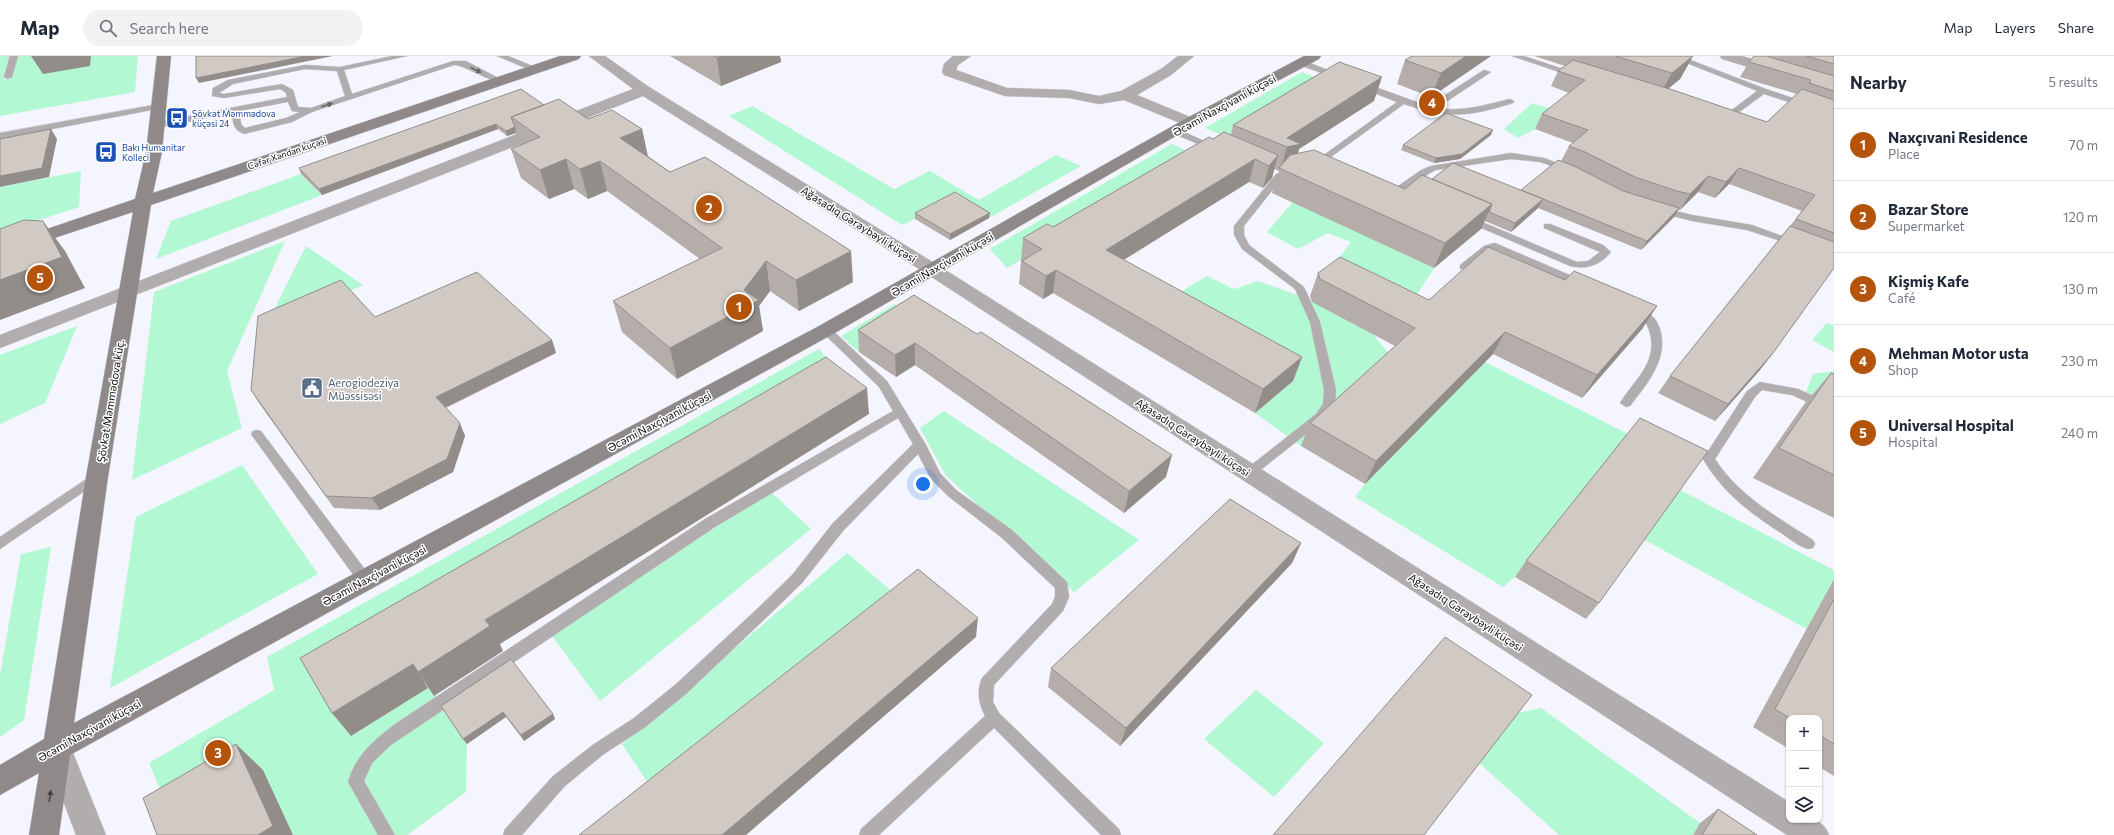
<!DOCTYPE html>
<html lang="en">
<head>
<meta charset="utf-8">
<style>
  body { margin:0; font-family:Commissioner,sans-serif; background:#f2f2f3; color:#1f2937 }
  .controls { position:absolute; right:12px; bottom:12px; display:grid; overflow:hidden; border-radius:8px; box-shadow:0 1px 3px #0004 }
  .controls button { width:36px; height:36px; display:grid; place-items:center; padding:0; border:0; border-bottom:1px solid #e0e1e3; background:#fff; color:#1f2937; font:20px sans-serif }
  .you { position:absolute; left:923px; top:428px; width:14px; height:14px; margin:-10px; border:3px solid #fff; border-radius:50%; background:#1a73e8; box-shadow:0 0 0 6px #1a73e833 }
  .badge { display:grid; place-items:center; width:26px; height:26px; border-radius:50%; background:#b45309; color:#fff; font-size:13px; font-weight:700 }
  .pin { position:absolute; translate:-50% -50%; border:2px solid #fff; box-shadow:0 1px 4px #0006 }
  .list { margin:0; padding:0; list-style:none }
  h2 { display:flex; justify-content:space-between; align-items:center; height:52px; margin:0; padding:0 16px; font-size:17px }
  h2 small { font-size:13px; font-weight:400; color:#747a83 }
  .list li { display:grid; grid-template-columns:26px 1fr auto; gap:12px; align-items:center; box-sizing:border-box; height:72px; padding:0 16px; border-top:1px solid #e0e1e3 }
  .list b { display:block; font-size:15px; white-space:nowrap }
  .list p { margin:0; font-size:13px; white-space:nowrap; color:#747a83 }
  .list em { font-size:13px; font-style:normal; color:#747a83 }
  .icon { flex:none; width:22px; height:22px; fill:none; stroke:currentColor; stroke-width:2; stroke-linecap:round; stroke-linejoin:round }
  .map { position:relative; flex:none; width:1834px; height:779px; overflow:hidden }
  header { display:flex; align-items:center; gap:24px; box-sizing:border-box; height:56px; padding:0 20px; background:#fff; border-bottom:1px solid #e0e1e3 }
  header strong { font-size:19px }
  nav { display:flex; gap:22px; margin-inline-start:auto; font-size:14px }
  .search { width:280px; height:36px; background:#f2f2f3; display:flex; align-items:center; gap:10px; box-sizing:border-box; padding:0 14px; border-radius:22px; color:#747a83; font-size:15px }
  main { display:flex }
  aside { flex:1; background:#fff }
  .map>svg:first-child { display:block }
</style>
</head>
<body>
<header>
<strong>Map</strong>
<div class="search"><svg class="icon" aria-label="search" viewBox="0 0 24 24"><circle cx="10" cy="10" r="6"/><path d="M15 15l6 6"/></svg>Search here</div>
<nav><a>Map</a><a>Layers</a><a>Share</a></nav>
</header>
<main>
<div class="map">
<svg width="1834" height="779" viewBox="0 0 1834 779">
  <rect width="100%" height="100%" fill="#f4f5fe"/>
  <!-- green -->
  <path fill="#b1f8d3" d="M0,0H47L90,10L91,0H138L135,36L0,60Z
    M1302,16L1332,28L1238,86L1205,72Z
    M1532,47L1558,55L1535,73L1518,82L1504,73Z
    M752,50L894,133L930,115L979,144L1056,99L1081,110L989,162L915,163L902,169L729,60Z
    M1172,88L1204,103L1007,212L990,193Z
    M81,115L79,151L0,177V131Z
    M301,118L322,139L156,203L171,165Z
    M1293,146L1434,212L1411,248L1331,213L1351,186L1328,177L1298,193L1267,176Z
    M285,185L227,315L242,372L132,424L154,236Z
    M306,190L363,229L265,272Z
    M1207,220L1234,233L1258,225L1306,242L1372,277L1394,304L1301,390L1255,357L1293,325L1159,249Z
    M895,248L914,261L859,296L841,280Z
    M1827,267L1834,270V296L1812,284Z
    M77,270L45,347L0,368V299Z
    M819,293L839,317L351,680L431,630L467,688L466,736L407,779H293L262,715L174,767L149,707L274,634L267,601Z
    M1485,306L1628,378L1515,521L1503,531L1355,441L1365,428Z
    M1834,315V347L1806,336L1813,318Z
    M944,355L1139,484L1074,536L946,420L920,372Z
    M242,409L318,518L110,632L136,461Z
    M1678,433L1834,514V523L1807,573L1643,483Z
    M771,436L811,473L600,645L550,577Z
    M51,491L24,664L0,681V619L21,498Z
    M847,497L903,545L657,740L622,688Z
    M1256,634L1324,687L1274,741L1204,683Z
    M1541,652L1700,767L1693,779H1559L1478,706L1516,657Z"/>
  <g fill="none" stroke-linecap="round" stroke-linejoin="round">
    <!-- lane casing -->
    <g stroke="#cfd0d8" stroke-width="1">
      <path id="lane" d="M10,0H18L12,21L8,23L4,21Z
        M392,0H407L344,14L352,38L453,5H466L504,25C497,31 466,9 454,9L312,56L292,66L244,78C233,74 233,67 232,57L158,72L154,69L158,66L287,41L286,37L280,33L224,42L212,40L213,32L228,24L305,9L340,11ZM305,13L337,15L345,40L311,52L298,51L293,34L282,28L224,38L219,37L233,28ZM288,46L292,55L300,56L286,62L245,72L241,68L240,55Z
        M497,0H508L540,13L533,15Z
        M1512,0H1524L1578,18L1571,20Z
        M1669,0H1680L1766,33L1834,56V61L1764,38L1734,60H1718V56H1729L1757,35Z
        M1299,5H1305L1343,20L1336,22L1299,9Z
        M1484,14L1491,16L1437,52C1463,56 1485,49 1510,43L1514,45L1513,47C1469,61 1447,63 1404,48L1317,111H1311L1310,109L1397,46L1361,32V28H1367L1428,50Z
        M159,48L163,50L162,52L0,83V77Z
        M1172,73H1178L1219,92L1212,94L1172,77Z
        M1511,97L1544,102L1573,113L1569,116L1540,106L1511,103L1436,114C1426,118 1404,137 1396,135L1394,133L1421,114L1431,110Z
        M1290,115L1293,116V120L1282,122L1244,170V179L1249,189L1304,231L1320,266L1336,334L1335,348L1324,364L1253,420H1245L1243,417L1245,414L1316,358L1323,348L1324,334L1310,266L1295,233L1242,193L1234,179V170L1276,118Z
        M1660,151L1692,159L1752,169L1801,187L1796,190L1747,174L1692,165L1657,156L1655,154Z
        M1468,160L1577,206L1588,205L1600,196L1544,172V168H1550L1603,189L1611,196C1601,209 1586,214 1570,210L1465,165L1463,163Z
        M1495,187L1586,226L1587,228L1586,230H1578L1494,193L1468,213H1460V209L1484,190Z
        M1635,249L1639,250C1644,254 1654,260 1657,266C1673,298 1648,327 1630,350L1626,351L1620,347C1636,321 1662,304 1647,269C1644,263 1634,258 1630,252Z
        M826,271L830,272L887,325L926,389L940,417L956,434L1012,474L1067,526L1069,541L1063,555L994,629L993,646L999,657L1119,773L1121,779H1101L994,672L879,779H859L861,773L985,660C979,648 976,636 982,622L1052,548L1055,541V532L1002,482L948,440L931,423L918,398L843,475L802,527L767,561L686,638L644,672L604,698L565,730L522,779H503L505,773L553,720L594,688L634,662L676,628L757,553L792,519L833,467L913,388L898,362L715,471L391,689L372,707L364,725L395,779H378L348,726C356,699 373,685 395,668L705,463L893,355L879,331L822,276L821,274Z
        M1760,326L1798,333L1834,349V358L1792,339L1762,334L1755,341L1715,403C1739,440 1777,461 1813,484L1815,488L1813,492L1808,493C1798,490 1790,483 1781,477C1750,457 1722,436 1703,403L1747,335Z
        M257,374L261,375L370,520L372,524L370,528L365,529L360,528L253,381L251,378L253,375Z
        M97,416L101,418L103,421L101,424L0,493V481Z"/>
    </g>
    <!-- street casing -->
    <g stroke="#cfd0d8" stroke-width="1">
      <path id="street" d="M589,0H605L649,31L939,210L1789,746V764C1808,764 1821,759 1829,779H1787L927,218L643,40L0,292V279L633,33Z
        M953,0H971L958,9L956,14L1007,32L1069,34L1099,40L1121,35L1161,13L1178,0H1194L1171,19L1137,39L1195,63L1198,66L1195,69H1185L1124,44L1099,48L1069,42L1005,40L944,19L942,16L944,8Z
        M1720,0H1742L1834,28V37L1722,3Z
        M57,678L67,682L106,779H76L43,691L47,682Z"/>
    </g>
    <!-- secondary casing -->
    <g stroke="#cfd0d8" stroke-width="1">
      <path id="secondary" d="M157,0H171L162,96L153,137L560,0H581L579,3L151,149L108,421L74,667L819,270L1185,63L1304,0H1321L1319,3L1195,69L833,278L70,699L59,779H29L39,717L0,739V709L44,683L86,421L133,156L0,200V189L135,143L146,96Z"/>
    </g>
    <!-- lane -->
    <use href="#lane" fill="#b1acad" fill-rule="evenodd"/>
    <!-- street -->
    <use href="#street" fill="#b1acad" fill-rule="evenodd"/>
    <!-- secondary -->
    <use href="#secondary" fill="#8f898a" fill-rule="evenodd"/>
  </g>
  <!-- wall -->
  <path fill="#b4ada9" d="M670,0H780L781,6L721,30Z
    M1491,0L1431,41L1397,28L1405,4Z
    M1534,0H1693L1680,23L1668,33L1767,66L1797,38L1740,21L1749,6L1754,0H1834V212L1773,297L1760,314L1715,365L1658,337L1670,320L1802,155L1729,128L1715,142L1698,136L1680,154H1678L1674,161L1641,194L1538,152L1511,176L1485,165L1481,173L1434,212L1272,137L1279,115L1274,113L1272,122L1263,132L1249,126L1124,204L1302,301L1293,325L1255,357L1053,237L1043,243L1019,228L1023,182L1053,171L1213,83L1231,79L1233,69L1374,45L1299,93L1298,97L1405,133L1432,123L1521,135L1561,105L1569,90L1573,87L1535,73L1542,58L1569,37L1551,30L1558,15L1565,10Z
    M544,49L588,63L642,73L648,100L670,116L853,226L799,255L770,235L759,250L763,275L677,323L622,276L613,245L700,203L607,135L588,143L574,133L549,143L521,122L511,93L520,89L516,77L507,80L498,73L322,139L301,118L299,112Z
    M1491,79L1460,103L1434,107L1401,94L1403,89Z
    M915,157L989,162L950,184L915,163Z
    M1318,217L1429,244L1565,224L1657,250L1642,273L1582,342L1493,298L1365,428L1301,390L1310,367L1395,290L1312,246L1310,240Z
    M914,239L1166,421L1124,457L915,309L896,321L859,296L858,274Z
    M375,261L552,284L556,297L446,352L465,380L453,416L380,454L334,452L259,347L251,334Z
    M1831,317L1834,318V462L1753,422L1805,347Z
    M1301,487L1292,507L1120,690L1048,631L1051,612Z
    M1526,505L1599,547L1586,563L1515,521Z
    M1834,523V720L1819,711V662H1789V693L1753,671Z
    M441,650L553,658L555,663L524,685L506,661L467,688Z
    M1718,753L1757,779H1693L1700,767Z"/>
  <!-- shaded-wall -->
  <path fill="#928d89" d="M31,0H91L90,10L43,18Z
    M306,0H333L199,27L196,22Z
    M722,0H780L781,6L721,30L717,2Z
    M1466,0H1491L1431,41L1441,17Z
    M1693,0L1680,23L1659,40L1672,17Z
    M1382,21L1374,45L1299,93L1294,112L1281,113L1287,91V82Z
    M496,68L498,73L322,139L319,133Z
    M515,71L516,77L507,80L506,75Z
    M51,73L57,83L49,121L0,131V120Z
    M642,73L648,102L620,82Z
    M1493,74L1491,79L1460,103L1434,107L1436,102Z
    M1278,99L1272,122L1263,132L1269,110Z
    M566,103L574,133L549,143L540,114Z
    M1255,103L1249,126L1102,217L1106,194Z
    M600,105L607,135L588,143L580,113Z
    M1739,112L1729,128L1715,142L1726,126Z
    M1708,120L1698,136L1680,154L1690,138Z
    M1543,143L1538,152L1511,176L1515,167Z
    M1492,148L1481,173L1434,212L1445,187Z
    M1679,152L1674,161L1641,194L1647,185Z
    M990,157L989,162L950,184V178Z
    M43,165L65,195L85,232L0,264V224Z
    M851,195L853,226L799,255L796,224Z
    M766,205L770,235L759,250L763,275L677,323L670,292L744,234Z
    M1056,214L1053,237L1043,243L1046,220Z
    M1657,250L1642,273L1582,342L1597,319Z
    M1505,276L1493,298L1365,428L1376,405Z
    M552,284L556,297L442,353L436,341Z
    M915,287V309L896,321L895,299Z
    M1773,297L1760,314L1715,365L1728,348Z
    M1302,301L1293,325L1255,357L1263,333Z
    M867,332L869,358L500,588L503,595L434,640L418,616L485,564Z
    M460,367L465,380L453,416L380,454L372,442Z
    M1172,399L1166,421L1124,457L1129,435Z
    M1301,487L1292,507L1120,690L1126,672Z
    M978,562L976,581L746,779H722Z
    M413,608L428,632L351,680L332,657Z
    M503,656L506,661L467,688L463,683Z
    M553,658L555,663L524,685L521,679Z
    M236,688L263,714L293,779H258Z"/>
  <!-- building -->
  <path fill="#d1c9c4" stroke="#928d89" d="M196,0H306L196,22Z
    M714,0H722L717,2Z
    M1412,0H1466L1441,17L1405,4Z
    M1615,0H1693L1672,17Z
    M1754,0H1766L1834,20V35L1809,27L1811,24L1749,6Z
    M1806,0H1834V8Z
    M1573,4L1670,33L1767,66L1802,33L1834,44V177L1796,163L1815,139L1739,112L1726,126L1708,120L1690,138L1677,135L1635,121L1585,96L1569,90L1588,74L1542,58L1585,24L1558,15Z
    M1339,6L1382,21L1287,82L1301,88L1287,91L1233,69Z
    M521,33L544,49L511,61L515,71L506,75L496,68L319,133L299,112Z
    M559,43L588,63L612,54L642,73L620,82L670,116L705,101L851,195L796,224L766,205L744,234L759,244L670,292L613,245L722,192L600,105L580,113L566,103L540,114L511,93L540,81L511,61Z
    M1446,57L1493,74L1462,98L1436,102L1403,89Z
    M51,73L42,112L0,120V83Z
    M1224,76L1278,99L1269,110L1255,103L1106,194L1302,301L1263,333L1056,214L1046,220L1022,205L1042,193L1023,182L1047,168L1053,171L1209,81L1213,83Z
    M1314,94L1405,133L1422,119L1492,148L1445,187L1279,112L1290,99Z
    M1558,104L1574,110L1623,135L1679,152L1647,185L1521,134Z
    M1453,107L1543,143L1515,167L1489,156L1492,148L1432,123Z
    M955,136L990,157L950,178L915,157Z
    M24,164L43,165L62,201L0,224V173Z
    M1790,170L1834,186V212L1773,297L1728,348L1670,320Z
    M1488,191L1565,224L1574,215L1657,250L1597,319L1505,276L1376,405L1310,367L1415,272L1320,223L1318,217L1340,201L1429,244Z
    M477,216L552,284L436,341L460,367L447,403L372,442L326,440L251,334L258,260L341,224L375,261Z
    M914,239L977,278L981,276L1172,399L1129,435L915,287L895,299L858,274Z
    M826,301L867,332L485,564L490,570L418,616L413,608L332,657L300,602Z
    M1831,317L1834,318V419L1779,392Z
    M1640,362L1708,395L1599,547L1526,505Z
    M1230,443L1301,487L1126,672L1051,612Z
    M918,513L978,562L722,779H579Z
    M1834,543V688L1819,679V662H1790L1775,653Z
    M1445,581L1532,639L1424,779H1273Z
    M511,603L553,658L521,679L503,656L463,683L441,650Z
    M236,688L273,770L258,779H157L143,742Z
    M1718,753L1757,779H1702Z"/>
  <!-- one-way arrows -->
  <defs><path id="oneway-solid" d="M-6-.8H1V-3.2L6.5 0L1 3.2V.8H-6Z"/></defs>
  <g fill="#676466">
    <use href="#oneway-solid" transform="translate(476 14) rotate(26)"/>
    <use href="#oneway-solid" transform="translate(327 49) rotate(-18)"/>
  </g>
  <use fill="#474547" href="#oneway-solid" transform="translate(50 740) rotate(-81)"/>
  <!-- icons -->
  <defs>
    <g id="bus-square" transform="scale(1.15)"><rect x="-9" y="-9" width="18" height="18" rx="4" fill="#1a4fb4" stroke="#fff"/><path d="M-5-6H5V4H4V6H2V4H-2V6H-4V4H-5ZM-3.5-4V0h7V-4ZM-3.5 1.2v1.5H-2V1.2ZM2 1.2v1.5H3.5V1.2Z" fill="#fff"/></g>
    <g id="civic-square" transform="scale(1.15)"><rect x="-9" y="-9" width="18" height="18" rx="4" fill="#5c6f8a" stroke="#fff"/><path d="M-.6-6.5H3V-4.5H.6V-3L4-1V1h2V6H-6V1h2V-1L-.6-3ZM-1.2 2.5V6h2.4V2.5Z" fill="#fff"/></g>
  </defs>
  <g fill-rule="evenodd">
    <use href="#bus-square" x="177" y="62"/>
    <use href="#bus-square" x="106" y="96"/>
    <use href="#civic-square" x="312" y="332"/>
  </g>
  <g text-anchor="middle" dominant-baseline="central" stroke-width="3" stroke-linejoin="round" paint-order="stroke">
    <!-- far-transit labels -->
    <g font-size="9" fill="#164399" stroke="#fff" text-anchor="start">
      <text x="192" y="57">Şövkət Məmmədova<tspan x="192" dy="10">küçəsi 24</tspan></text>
      <text x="122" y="91">Bakı Humanitar<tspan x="122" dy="10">Kolleci</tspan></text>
    </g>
    <!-- far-street labels -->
    <g font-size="9" fill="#0c0d10" stroke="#fff">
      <text transform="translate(287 97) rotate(-19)">Cəfər Xəndan küçəsi</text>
    </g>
    <!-- street labels -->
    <g font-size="11" fill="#0c0d10" stroke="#fff">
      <text transform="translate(1224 49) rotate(-29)">Əcəmi Naxçivani küçəsi</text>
      <text transform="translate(859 168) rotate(32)">Ağasadıq Gəraybəyli küçəsi</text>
      <text transform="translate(942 208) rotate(-30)">Əcəmi Naxçivani küçəsi</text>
      <text transform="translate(110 345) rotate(-81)">Şövkət Məmmədova küç.</text>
      <text transform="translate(659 365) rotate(-28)">Əcəmi Naxçivani küçəsi</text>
      <text transform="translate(1193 381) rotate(33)">Ağasadıq Gəraybəyli küçəsi</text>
      <text transform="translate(374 519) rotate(-28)">Əcəmi Naxçivani küçəsi</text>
      <text transform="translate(1466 556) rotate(33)">Ağasadıq Gəraybəyli küçəsi</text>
      <text transform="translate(89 674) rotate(-29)">Əcəmi Naxçivani küçəsi</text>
    </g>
    <!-- service labels -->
    <g font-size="11" fill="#4e5e75" stroke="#fff" text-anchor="start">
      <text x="328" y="326">Aerogiodeziya<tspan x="328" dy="13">Müəssisəsi</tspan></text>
    </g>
  </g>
</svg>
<div class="controls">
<button>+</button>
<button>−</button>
<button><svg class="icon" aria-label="layers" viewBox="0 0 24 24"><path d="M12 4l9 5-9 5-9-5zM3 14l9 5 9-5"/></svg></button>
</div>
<div class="you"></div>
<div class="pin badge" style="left:739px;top:251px">1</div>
<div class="pin badge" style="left:709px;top:152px">2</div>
<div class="pin badge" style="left:218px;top:697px">3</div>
<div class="pin badge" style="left:1432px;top:47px">4</div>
<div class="pin badge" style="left:40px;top:222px">5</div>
</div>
<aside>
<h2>Nearby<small>5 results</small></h2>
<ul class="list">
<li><span class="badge">1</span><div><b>Naxçıvani Residence</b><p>Place</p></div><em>70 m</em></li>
<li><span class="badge">2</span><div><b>Bazar Store</b><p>Supermarket</p></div><em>120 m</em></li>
<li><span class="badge">3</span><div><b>Kişmiş Kafe</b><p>Café</p></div><em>130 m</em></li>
<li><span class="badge">4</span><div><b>Mehman Motor usta</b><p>Shop</p></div><em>230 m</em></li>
<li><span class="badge">5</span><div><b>Universal Hospital</b><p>Hospital</p></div><em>240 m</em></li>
</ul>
</aside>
</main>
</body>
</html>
